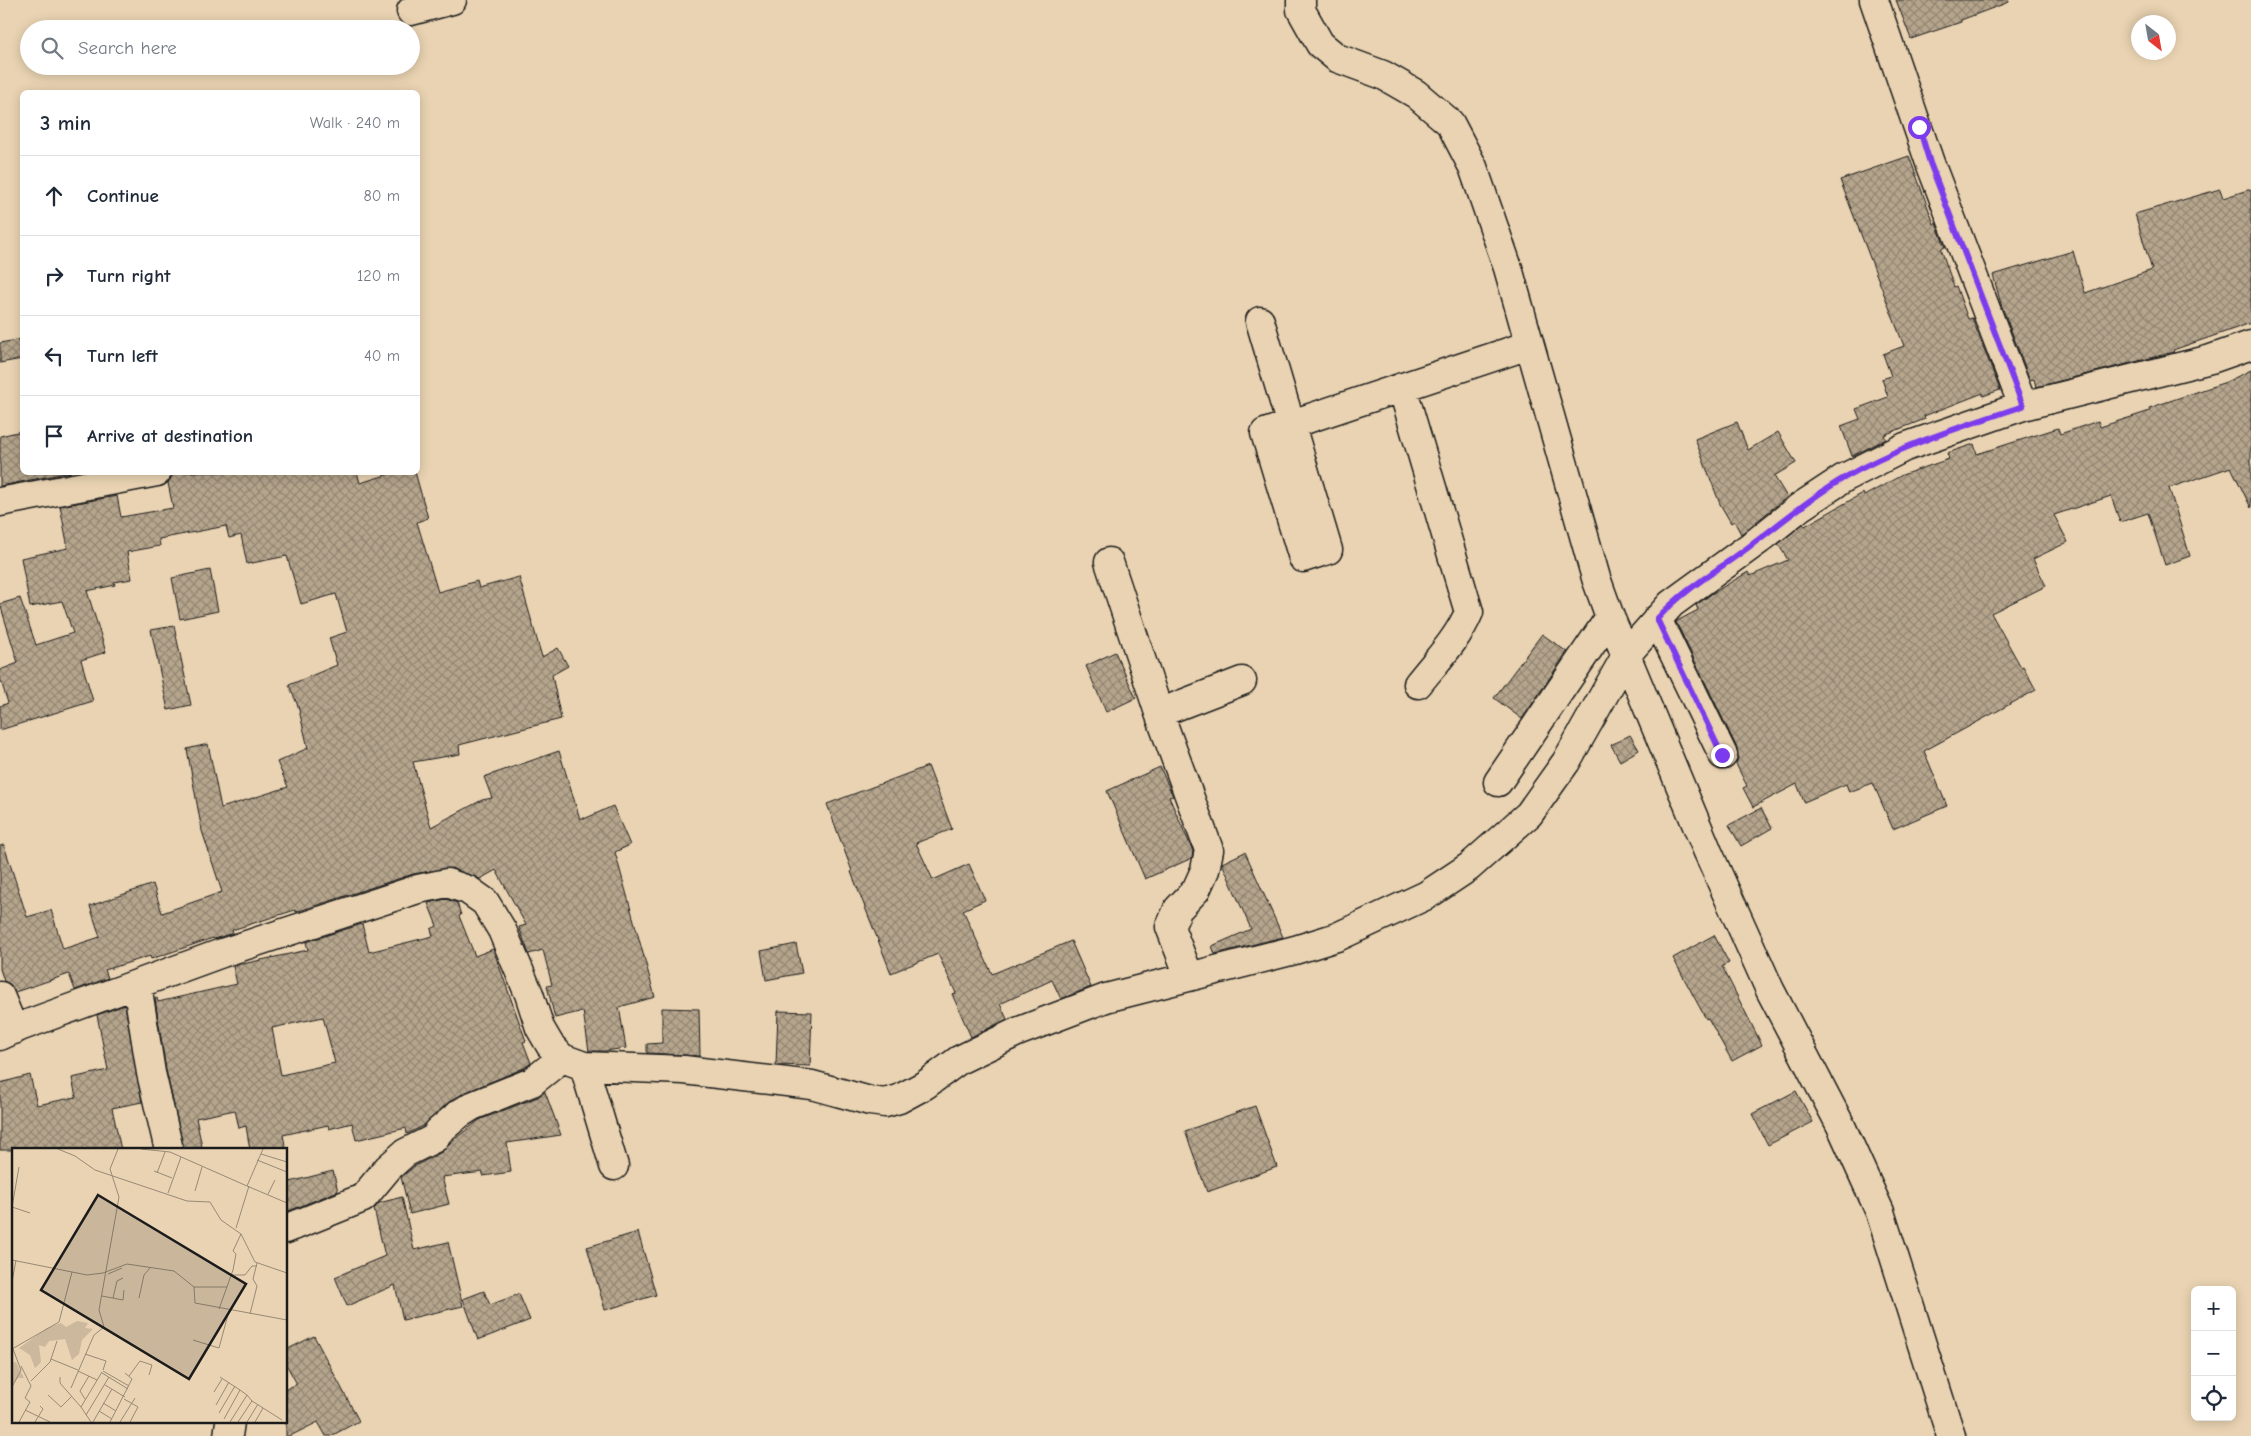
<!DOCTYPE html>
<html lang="en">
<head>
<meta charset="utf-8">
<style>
  body { margin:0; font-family:"Comic Neue",sans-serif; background:#f6f6f7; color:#1f2937 }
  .controls { position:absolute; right:15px; bottom:15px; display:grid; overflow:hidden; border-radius:8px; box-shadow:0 2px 12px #0003 }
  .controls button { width:45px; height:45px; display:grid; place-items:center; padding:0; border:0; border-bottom:1px solid #e0e1e3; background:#fff; color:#1f2937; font:25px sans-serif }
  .compass { position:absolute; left:2131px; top:15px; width:45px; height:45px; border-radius:50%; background:#fff; box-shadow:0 2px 12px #0003; rotate:149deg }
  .stop { position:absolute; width:15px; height:15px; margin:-11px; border:4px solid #7c3aed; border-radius:50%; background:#fff }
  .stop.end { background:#7c3aed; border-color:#fff; box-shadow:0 1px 5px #0008 }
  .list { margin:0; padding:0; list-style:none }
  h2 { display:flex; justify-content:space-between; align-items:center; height:65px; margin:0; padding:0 20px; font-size:21px }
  h2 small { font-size:16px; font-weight:400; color:#747a83 }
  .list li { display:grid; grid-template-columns:32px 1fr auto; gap:15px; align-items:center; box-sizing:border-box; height:80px; padding:0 20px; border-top:1px solid #e0e1e3 }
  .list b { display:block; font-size:19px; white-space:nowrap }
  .list em { font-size:16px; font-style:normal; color:#747a83 }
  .icon { flex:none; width:28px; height:28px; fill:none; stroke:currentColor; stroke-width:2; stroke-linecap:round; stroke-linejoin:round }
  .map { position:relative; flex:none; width:2251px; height:1436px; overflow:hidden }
  .search { position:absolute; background:#fff; box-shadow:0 2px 12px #0003; left:20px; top:20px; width:400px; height:55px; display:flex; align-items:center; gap:12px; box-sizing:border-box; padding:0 18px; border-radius:28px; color:#747a83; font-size:19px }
  .panel { position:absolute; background:#fff; box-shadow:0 2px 12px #0003; left:20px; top:90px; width:400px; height:385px; border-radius:8px }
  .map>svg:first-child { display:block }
</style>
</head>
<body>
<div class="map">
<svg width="2251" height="1436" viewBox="0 0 2251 1436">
  <defs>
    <pattern id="building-cross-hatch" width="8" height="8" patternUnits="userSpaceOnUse" patternTransform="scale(1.25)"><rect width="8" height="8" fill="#b6a58d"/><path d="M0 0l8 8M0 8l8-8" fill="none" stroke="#938672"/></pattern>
  </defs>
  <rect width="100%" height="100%" fill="#e9d3b2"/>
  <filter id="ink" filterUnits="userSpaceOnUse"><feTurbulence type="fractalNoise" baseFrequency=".02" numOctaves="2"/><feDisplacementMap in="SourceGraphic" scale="10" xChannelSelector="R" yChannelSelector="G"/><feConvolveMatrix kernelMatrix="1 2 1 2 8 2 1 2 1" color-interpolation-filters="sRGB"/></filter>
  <g filter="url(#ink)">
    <!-- building -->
    <path fill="url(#building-cross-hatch)" stroke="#1c1c1c" fill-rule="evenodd" d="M1896,0H2009V2L1961,20V22L1911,39Z
      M1909,156L1934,224L1936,223L1945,247L1941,249L1954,287L1956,286L1968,319L1972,318L2000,390L1983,396V393L1924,416L1925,419L1884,435L1886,439L1852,456L1841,426L1860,419L1856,409L1888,397L1882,379L1891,376L1883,354L1904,346L1840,180Z
      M2220,189L2223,198L2251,189V323L2173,350L2174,352L2036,387L2034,379L2030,380L2001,304L1993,275L2073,251L2085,293L2152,270L2135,214Z
      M22,339V359L0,363V343Z
      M2251,370V508L2231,467L2169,488L2190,556L2165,565L2148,513L2120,522L2111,496L2054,515L2068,542L2033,559L2046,586L1991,613L2021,667L2023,666L2036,690L1924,751L1947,806L1893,829L1873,783L1849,792L1846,784L1804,802L1797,784L1753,807L1743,788L1747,786L1736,764L1738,757L1737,748L1676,622L1677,621L1698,610L1696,605L1713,593L1748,572L1750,576L1788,560L1778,544L1803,524L1805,526L1863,493L1864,496L1902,475L1949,459L1947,453L1974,444L1977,454L2058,428L2060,434L2098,421L2100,427L2150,411L2149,408L2226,382Z
      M1737,422L1748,450L1778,432L1796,463L1774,476L1787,497L1741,534L1734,521L1731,523L1720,504L1695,439Z
      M22,431V472H71L0,486V436Z
      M172,472H357L360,483L396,472H415L428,518L417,522L438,592L477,581L479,588L519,577L542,657L558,648L568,666L552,675L561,719L459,745L460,754L413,762L431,827L482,800L492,798L484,777L559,751L580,819L584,817V819L613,806L630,845L615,852L655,997L619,1007L626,1048L605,1051H589L583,1011L555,1018L547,986L552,985L543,950L529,954L519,927L526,925L496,870L480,879L451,868L413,874L296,912L295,910L232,930L233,933L214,939L213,938L151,959L150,956L105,970L108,978L75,990L69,974L15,992L10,984L4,981L0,969V846L4,845L27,917L51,910L63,949L100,937L90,906L153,884L162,913L222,892L202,831L187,749L208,744L221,808L288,787L277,762L308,748L298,706L289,685L337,665L329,638L347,632L336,594L301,604L287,556L247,564L241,535L229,538L226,526L159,539L160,546L127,552L132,579L114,582L115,585L87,591L106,652L81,660L93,701L0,730V706L8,703L0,678V670L18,663L0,604L20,598L36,645L73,633L62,601L30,607L21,558L68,548L60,506L117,496L121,517L173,508L168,483Z
      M210,570L218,611L180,619L172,578Z
      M174,626L191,705L168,710L151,630Z
      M1542,634L1567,652L1522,719L1494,698Z
      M1115,652L1136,698L1106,712L1086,666Z
      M1630,735L1639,750L1620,761L1611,745Z
      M928,766L952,829L916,843L933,880L969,864L985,900L963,910L992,974L1071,941L1091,987L1061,999L1052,980L1000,1004L1007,1019L971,1037L952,994L956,993L938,954L891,973L851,872L852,871L827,804Z
      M1160,767L1173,796L1169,797L1193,851L1192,858L1145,879L1107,791Z
      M1761,808L1772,828L1741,846L1729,825Z
      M1245,852L1283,937L1215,954L1212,946L1251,929L1222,863Z
      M446,899L457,903L461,915L459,916L475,956L493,949L526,1041L523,1042L531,1063L524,1068L464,1093L449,1102L423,1126L407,1134L406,1128L356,1140L352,1123L329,1129L328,1125L283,1135L286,1150H250L246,1126L239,1128L235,1110L196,1118L202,1147L184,1150L166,1070L155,999L157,998L158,1002L237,984L233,966L308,950L306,942L362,924L369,952L433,936L431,929L437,926L428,903ZM323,1017L335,1063L281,1075L272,1028Z
      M1714,935L1729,963L1722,966L1762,1045L1732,1061L1708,1018L1706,1019L1673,958Z
      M796,944L802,973L766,980L761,951Z
      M125,1005L142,1102L112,1108L121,1150H0V1083L30,1075L37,1105L76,1097L72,1078L108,1070L97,1015Z
      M662,1008L699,1009L700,1056L647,1053V1044L662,1043Z
      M778,1011L812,1012L810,1066L776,1065Z
      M1796,1091L1813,1122L1768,1145L1752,1114Z
      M545,1092L561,1135L507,1143L511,1172L483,1176V1172L442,1177L449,1204L410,1214L401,1177L415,1166L442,1152L451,1142L479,1120L538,1097Z
      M1255,1106L1277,1167L1207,1192L1185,1131Z
      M333,1171L338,1191L286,1212V1183Z
      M402,1197L414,1250L448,1242L463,1306L403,1320L395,1285L347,1306L335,1277L385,1256L374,1209L379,1203Z
      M638,1232L656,1295L605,1310L587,1247Z
      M484,1291L490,1305L519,1294L530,1320L478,1340L463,1299Z
      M314,1336L359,1421L331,1436H326L318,1422L290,1436H286V1389L297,1384L286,1364V1350Z"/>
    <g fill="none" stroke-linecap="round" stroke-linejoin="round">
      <!-- minor casing -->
      <g stroke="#1c1c1c" stroke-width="31">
        <path id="minor" d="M1301,0V10L1320,44L1337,58L1383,75L1416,94L1450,123L1473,167L1508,268L1596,578L1610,617L1708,852L1770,990L1841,1126L1880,1212L1951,1436
          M1874,0L1930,163L2023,406
          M411,11L452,0
          M1260,321L1328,550L1303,558L1265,433L1529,345
          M1402,387L1469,612C1458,639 1436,661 1418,684
          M0,502L157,472
          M1109,562L1159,713L1209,850L1205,870L1196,890L1178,909L1170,927L1189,976
          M1657,619L1723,755
          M1159,713L1242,681
          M1498,782L1610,617
          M137,984L151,1073L169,1150
          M0,996L14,1030
          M0,1036L22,1026L222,953L418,889L447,883L468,890L485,902L502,930L529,994L540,1028L550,1045L562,1058L584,1066L684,1070L812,1085L870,1101L885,1103L899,1099L925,1085L959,1060L1017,1032L1106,998L1295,950L1337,937L1427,895L1469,867L1529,814L1566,762L1627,654L1671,604L1759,540L1800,507L1844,478L1905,447L2023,406L2211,359L2251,345
          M584,1066L614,1166
          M286,1229L363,1198L388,1168L405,1153L435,1138L438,1132L459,1114L472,1106L532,1082L562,1058
          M228,1436L230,1422"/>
      </g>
      <!-- minor -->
      <use href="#minor" stroke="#e9d3b2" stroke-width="28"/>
    </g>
  </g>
  <g fill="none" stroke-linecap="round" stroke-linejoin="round" filter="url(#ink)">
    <!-- route -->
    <path stroke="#7c3aed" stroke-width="6" d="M1722,755L1657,619C1682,591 1716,571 1746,549C1779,525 1809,498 1844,478C1900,445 1962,427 2023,406L1930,163L1919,127"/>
  </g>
  <!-- overview -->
  <g transform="translate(12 1148)">
    <rect width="275" height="275" fill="#e9d3b2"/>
    <path d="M65,173L76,175L73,180L81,181L70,192L67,206L60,212L53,191L37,193L33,199L27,197L29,214L23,220L18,207L7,200L35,180L49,175L54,179ZM4,214L12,230H6L0,237V215Z" fill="#cbb89d"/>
    <path fill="none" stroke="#978a76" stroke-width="1" d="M46,1L63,8L83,22L175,53L198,54L209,72L229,86L243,114L275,125M129,1L158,4L235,38M251,1L235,38L275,55M249,6L275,14M245,12L275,24M142,23L160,30M145,25L153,4M183,43L190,19M156,45L169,9M256,46L263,32M0,59L7,19M0,59L18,65M224,80L237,38M0,112L75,127L91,125L115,116L162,123L182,139L183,155L275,172M96,126L110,120M219,127H233L240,118H245M0,134L4,112M182,139H215M90,148L111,152L112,142M101,150L105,133L111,130M127,150L132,127L138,120M207,161L221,122L224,106L221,103L229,86M238,166L245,138L241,131L245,115M181,192L207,200L217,163M0,201L47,174L60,124M73,206L94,213L91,222M39,211L66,222M66,223L85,232M91,223L117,238M90,225L116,241M117,228L128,213L140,217L137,227M48,229V235L69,259L90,224M208,229L228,242M19,233L38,214L45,193M93,237L113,249M0,239L9,222L1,201M59,240L82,187L92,179L87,162L107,49L98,21L106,1M202,244L210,231M36,247L49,259L60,248M73,251L68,243L77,228M112,251L126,259L118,274M91,255L104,263M204,257L217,234M69,259L79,274M13,262L38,274M87,263L100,271M207,265L223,238M74,267L97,229M212,271L228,242L235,247M7,274L18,254L13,250L19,238L9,218M23,274L31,261L28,258M81,274L100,241M98,274L120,231L113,225M108,274L123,250M218,274L235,247L240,253M226,274L240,253L270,272M235,274L246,256M243,274L251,260"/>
    <path fill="#1c1c1c" fill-opacity="0.15" stroke="#1c1c1c" stroke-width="2.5" d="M86,47L234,136L177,231L29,142Z"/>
    <rect width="275" height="275" fill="none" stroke="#1c1c1c" stroke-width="2.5"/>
  </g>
</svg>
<div class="controls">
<button>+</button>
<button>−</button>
<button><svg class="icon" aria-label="locate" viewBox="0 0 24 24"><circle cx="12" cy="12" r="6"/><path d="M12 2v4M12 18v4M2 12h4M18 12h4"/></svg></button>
</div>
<svg class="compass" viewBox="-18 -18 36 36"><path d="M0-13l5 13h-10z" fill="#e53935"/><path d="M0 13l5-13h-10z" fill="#747a83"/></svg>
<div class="stop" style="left:1919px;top:127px"></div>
<div class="stop end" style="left:1722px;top:755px"></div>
<div class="search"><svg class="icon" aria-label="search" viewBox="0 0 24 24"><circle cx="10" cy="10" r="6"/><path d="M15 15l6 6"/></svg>Search here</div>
<section class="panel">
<h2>3 min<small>Walk · 240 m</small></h2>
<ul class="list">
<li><svg class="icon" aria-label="ahead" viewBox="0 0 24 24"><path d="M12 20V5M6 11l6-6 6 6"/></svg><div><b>Continue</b></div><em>80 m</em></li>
<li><svg class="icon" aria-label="right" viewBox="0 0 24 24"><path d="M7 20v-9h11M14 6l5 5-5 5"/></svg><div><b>Turn right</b></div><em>120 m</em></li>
<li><svg class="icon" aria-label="left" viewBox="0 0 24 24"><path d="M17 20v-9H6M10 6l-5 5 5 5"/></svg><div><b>Turn left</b></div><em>40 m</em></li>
<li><svg class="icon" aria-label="arrive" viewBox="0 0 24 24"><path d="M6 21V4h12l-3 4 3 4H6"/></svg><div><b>Arrive at destination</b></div></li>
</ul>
</section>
</div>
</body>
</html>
